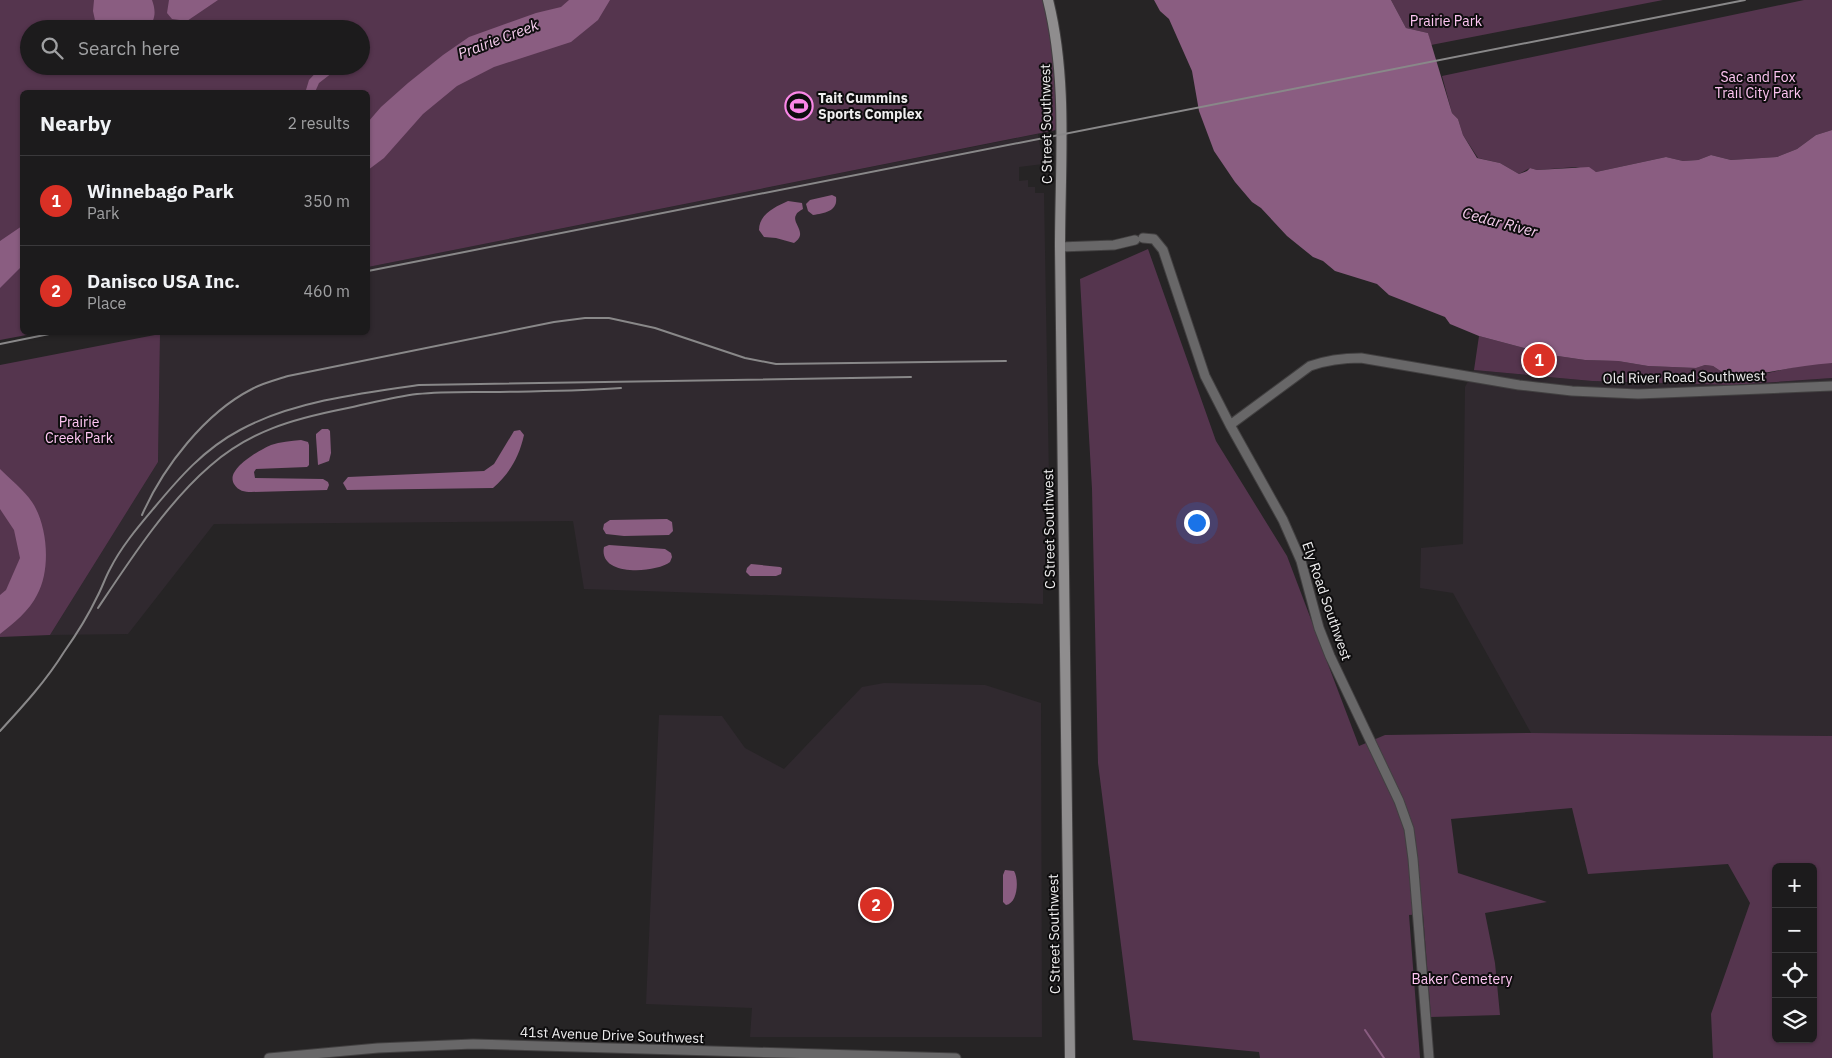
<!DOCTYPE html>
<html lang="en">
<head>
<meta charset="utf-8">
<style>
  body { margin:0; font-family:"IBM Plex Sans",sans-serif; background:#292829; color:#f1f3f6 }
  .controls { position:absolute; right:15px; bottom:15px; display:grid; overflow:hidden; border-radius:8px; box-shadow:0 1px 4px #0004 }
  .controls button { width:45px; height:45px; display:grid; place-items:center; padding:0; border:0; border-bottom:1px solid #3a393b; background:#1c1b1c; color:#f1f3f6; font:25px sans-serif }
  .you { position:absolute; left:1196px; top:522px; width:18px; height:18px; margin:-12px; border:4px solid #fff; border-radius:50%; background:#1a73e8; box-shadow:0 0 0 8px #1a73e833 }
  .badge { display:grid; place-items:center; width:32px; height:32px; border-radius:50%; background:#d93025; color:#fff; font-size:16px; font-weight:700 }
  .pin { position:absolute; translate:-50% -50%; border:2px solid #fff; box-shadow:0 1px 5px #0006 }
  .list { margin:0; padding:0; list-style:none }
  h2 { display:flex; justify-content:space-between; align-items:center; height:65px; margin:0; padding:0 20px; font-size:21px }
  h2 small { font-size:16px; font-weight:400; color:#a0a1a3 }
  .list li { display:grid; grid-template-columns:32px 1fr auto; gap:15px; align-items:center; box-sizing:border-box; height:90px; padding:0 20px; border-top:1px solid #3a393b }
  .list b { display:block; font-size:19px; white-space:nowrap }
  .list p { margin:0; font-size:16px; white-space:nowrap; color:#a0a1a3 }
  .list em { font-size:16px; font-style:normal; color:#a0a1a3 }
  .icon { flex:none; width:28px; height:28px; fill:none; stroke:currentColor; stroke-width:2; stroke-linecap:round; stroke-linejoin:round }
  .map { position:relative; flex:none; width:1832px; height:1058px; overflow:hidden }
  .search { position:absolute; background:#1c1b1c; box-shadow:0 1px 4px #0004; left:20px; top:20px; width:350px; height:55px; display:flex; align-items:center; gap:12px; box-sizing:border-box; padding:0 18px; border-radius:28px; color:#a0a1a3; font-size:19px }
  .panel { position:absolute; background:#1c1b1c; box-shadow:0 1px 4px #0004; left:20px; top:90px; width:350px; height:245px; border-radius:8px }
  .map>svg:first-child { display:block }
</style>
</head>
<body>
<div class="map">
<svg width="1832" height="1058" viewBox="0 0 1832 1058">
  <rect width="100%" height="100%" fill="#262425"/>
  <!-- built -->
  <path fill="#30292f" d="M1038,134L1043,164L1019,167V181L1028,180V187H1035V193H1044L1049,480L1045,489L1046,575L1043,582V604L584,589L573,521L214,524L128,634L50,635L158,462L160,333L368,332V267Z
    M1474,370L1592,381L1732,385L1832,378V736L1531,733L1453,593L1420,588L1421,548L1463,544L1465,387Z
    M884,683L985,685L1041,703L1042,1037H750L752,1008L646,1004L659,715L722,716L745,748L784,769L862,687Z"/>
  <!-- green -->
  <path fill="#55354e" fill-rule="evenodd" d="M0,0H1048L1061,129L368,267V92H22V332L37,333L0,340ZM29,29H361V66H29Z
    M1391,0H1663L1431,45L1428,33L1406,28Z
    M1804,0H1832V130L1816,135L1797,149L1777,157L1731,160L1711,155L1698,160L1683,161L1666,157L1596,172L1576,167L1537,170L1530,168L1519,174L1500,163L1478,158L1463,135L1458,119L1452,113L1442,76Z
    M1148,249L1216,441L1287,556L1359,746L1385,735L1531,733L1832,736V1058H1713L1711,1014L1750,903L1728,864L1588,874L1572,808L1451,819L1458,873L1547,902L1485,913L1495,963L1500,1015L1431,1017L1423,914L1409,915L1420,1058H1260L1259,1052L1133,1040L1098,763L1092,489L1080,279ZM1776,867H1813V1039H1776Z
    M160,334L158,462L50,635L0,637V365Z
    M1479,336L1551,355L1585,360L1618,361L1648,366L1696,368L1705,365L1713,366L1731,378L1768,373L1812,363H1832V378L1732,385L1592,381L1474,370Z"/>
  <!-- water -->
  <path fill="#8a5d81" d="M94,0H152C156,11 156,20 147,29H103L96,25L93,11Z
    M169,0H218L187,21L172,19L167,13Z
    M569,0H610L598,20L571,42L494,67L457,86L423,114L384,158L368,170V122L381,107L408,83L443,55L469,37L536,13L561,7Z
    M1154,0H1391L1406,28L1428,33L1452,113L1458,119L1463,135L1477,158L1500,163L1519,174L1527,171L1530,168L1537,170L1589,167L1596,172L1666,157L1683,161L1698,160L1711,155L1731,160L1777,157L1797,149L1816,135L1832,130V363C1798,365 1765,374 1731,378L1713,366L1705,365L1696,368L1648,366L1618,361L1585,360L1551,355L1479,336L1450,324L1445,317L1389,295L1377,284L1335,271L1323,261L1313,257L1287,236L1261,208L1252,202L1235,182L1214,151L1199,111L1192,71L1169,19L1160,11Z
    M322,66H341L319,83L315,92L306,90L309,80Z
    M832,195L836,197C838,211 825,213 813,215L808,211L806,204L810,200Z
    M788,201L802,203L803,209C800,211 797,212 796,215C791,223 809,233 794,243L776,238L764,237L759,230C759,214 775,207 788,201Z
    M22,226V266L0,288V241Z
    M322,429H328L330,431L331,453L329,461L318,465L316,437V434Z
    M520,430L524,435C519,457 510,473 493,488L347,490L343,483L348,477L484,471L494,464L514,431Z
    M301,440L308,442L309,445V465L307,467L256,469L254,472L255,478L323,479L328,482L329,485L327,490L251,492C245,492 238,491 234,484C225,469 260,450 271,445C280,442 291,441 301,440Z
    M0,469C10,479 24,490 32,502C48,526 51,570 37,595C30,610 13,624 0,634V595L6,590L20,558L14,530L0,509Z
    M667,519L672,522L673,531L669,535L624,536L606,534L603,529L604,524L610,520Z
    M609,545L665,549L671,553L672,557L670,562C656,573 598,577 604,547Z
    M751,564L780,567L782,568L781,574L776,576H750L746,572L747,568Z
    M1005,870L1014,871C1019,879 1018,903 1006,905L1003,902V875Z"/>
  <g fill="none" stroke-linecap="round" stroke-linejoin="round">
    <!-- stream -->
    <path stroke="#8a5d81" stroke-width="2" d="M1365,1030L1384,1058"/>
    <!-- tertiary casing -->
    <g stroke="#424041" stroke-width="11">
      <path id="tertiary" d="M1143,238L1154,239L1163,250L1205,376L1230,425L1283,520L1301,561L1319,628L1330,656L1399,801L1409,829L1413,859L1429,1058
        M1060,247L1114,245L1135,240
        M1230,425L1310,366C1327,360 1343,358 1361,358L1519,385L1572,391L1638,394L1832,386
        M269,1058L378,1048L473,1044L956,1058"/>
    </g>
    <!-- secondary casing -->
    <g stroke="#424041" stroke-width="12">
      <path id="secondary" d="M1048,0C1068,80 1060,165 1060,247L1070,1058"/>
    </g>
    <!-- tertiary -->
    <use href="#tertiary" stroke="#686768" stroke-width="9"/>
    <!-- secondary -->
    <use href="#secondary" stroke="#8f8d8e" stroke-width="10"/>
    <!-- rail -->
    <path stroke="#898889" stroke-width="2" d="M368,271L1745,0
      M0,344L59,332
      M142,515C163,467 205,413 252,389C263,383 276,380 288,376L554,322L585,318H609L655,328L745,358L776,364L1006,361
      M98,608C130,560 167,503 210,466C250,431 293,419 343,409C368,404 393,397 417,394C445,391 473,392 500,392C541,391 581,391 621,388
      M0,731C23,706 46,681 64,652C76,635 88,616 97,597C102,588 105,578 110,569C121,547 138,527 154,508C179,478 204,449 240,430C291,402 361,393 419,385L911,377"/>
  </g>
  <!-- icons -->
  <defs>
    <g id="stadium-ring" transform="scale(1.4375)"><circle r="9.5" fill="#0e0d0e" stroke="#fa87e7" stroke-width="1.5"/><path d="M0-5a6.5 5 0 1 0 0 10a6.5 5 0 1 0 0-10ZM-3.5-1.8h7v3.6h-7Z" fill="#fa87e7"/></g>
  </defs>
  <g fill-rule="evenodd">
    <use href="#stadium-ring" x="799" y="106"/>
  </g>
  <g text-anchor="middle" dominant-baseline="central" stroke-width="4" stroke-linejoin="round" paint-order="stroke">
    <!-- park labels -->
    <g font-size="14" fill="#ffc6f3" stroke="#0e0d0e">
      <text x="1446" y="21">Prairie Park</text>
      <text x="1758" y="77">Sac and Fox<tspan x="1758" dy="16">Trail City Park</tspan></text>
      <text x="79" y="422">Prairie<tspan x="79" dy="16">Creek Park</tspan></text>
      <text x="1462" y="979">Baker Cemetery</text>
    </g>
    <!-- poi labels -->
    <g font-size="14" font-weight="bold" fill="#f0eff0" stroke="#0e0d0e" text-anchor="start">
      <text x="818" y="98">Tait Cummins<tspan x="818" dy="16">Sports Complex</tspan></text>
    </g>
    <!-- street labels -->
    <g font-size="14" fill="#f0eff0" stroke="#0e0d0e">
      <text transform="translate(1046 124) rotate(-91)">C Street Southwest</text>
      <text transform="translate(1684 377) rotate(-1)">Old River Road Southwest</text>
      <text transform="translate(1049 529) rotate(-91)">C Street Southwest</text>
      <text transform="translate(1327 601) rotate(71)">Ely Road Southwest</text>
      <text transform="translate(1054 934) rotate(-91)">C Street Southwest</text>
      <text transform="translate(612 1035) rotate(2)">41st Avenue Drive Southwest</text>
    </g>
    <!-- water labels -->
    <g font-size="15" font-style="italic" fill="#f8ceef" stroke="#0e0d0e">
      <text transform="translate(498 39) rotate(-21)">Prairie Creek</text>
      <text transform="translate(1500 222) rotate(15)">Cedar River</text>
    </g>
  </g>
</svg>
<div class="controls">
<button>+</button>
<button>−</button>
<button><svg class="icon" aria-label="locate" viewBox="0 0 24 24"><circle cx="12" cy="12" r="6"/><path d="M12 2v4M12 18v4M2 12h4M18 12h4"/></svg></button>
<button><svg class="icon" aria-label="layers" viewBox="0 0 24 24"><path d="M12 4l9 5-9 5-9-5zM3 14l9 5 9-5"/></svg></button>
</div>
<div class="you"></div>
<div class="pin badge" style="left:1539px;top:360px">1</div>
<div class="pin badge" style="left:876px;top:905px">2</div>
<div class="search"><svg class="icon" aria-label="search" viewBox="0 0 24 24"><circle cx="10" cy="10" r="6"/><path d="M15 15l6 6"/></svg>Search here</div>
<section class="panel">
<h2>Nearby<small>2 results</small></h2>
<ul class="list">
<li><span class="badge">1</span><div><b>Winnebago Park</b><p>Park</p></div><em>350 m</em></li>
<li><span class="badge">2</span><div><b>Danisco USA Inc.</b><p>Place</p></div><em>460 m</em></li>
</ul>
</section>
</div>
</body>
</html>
